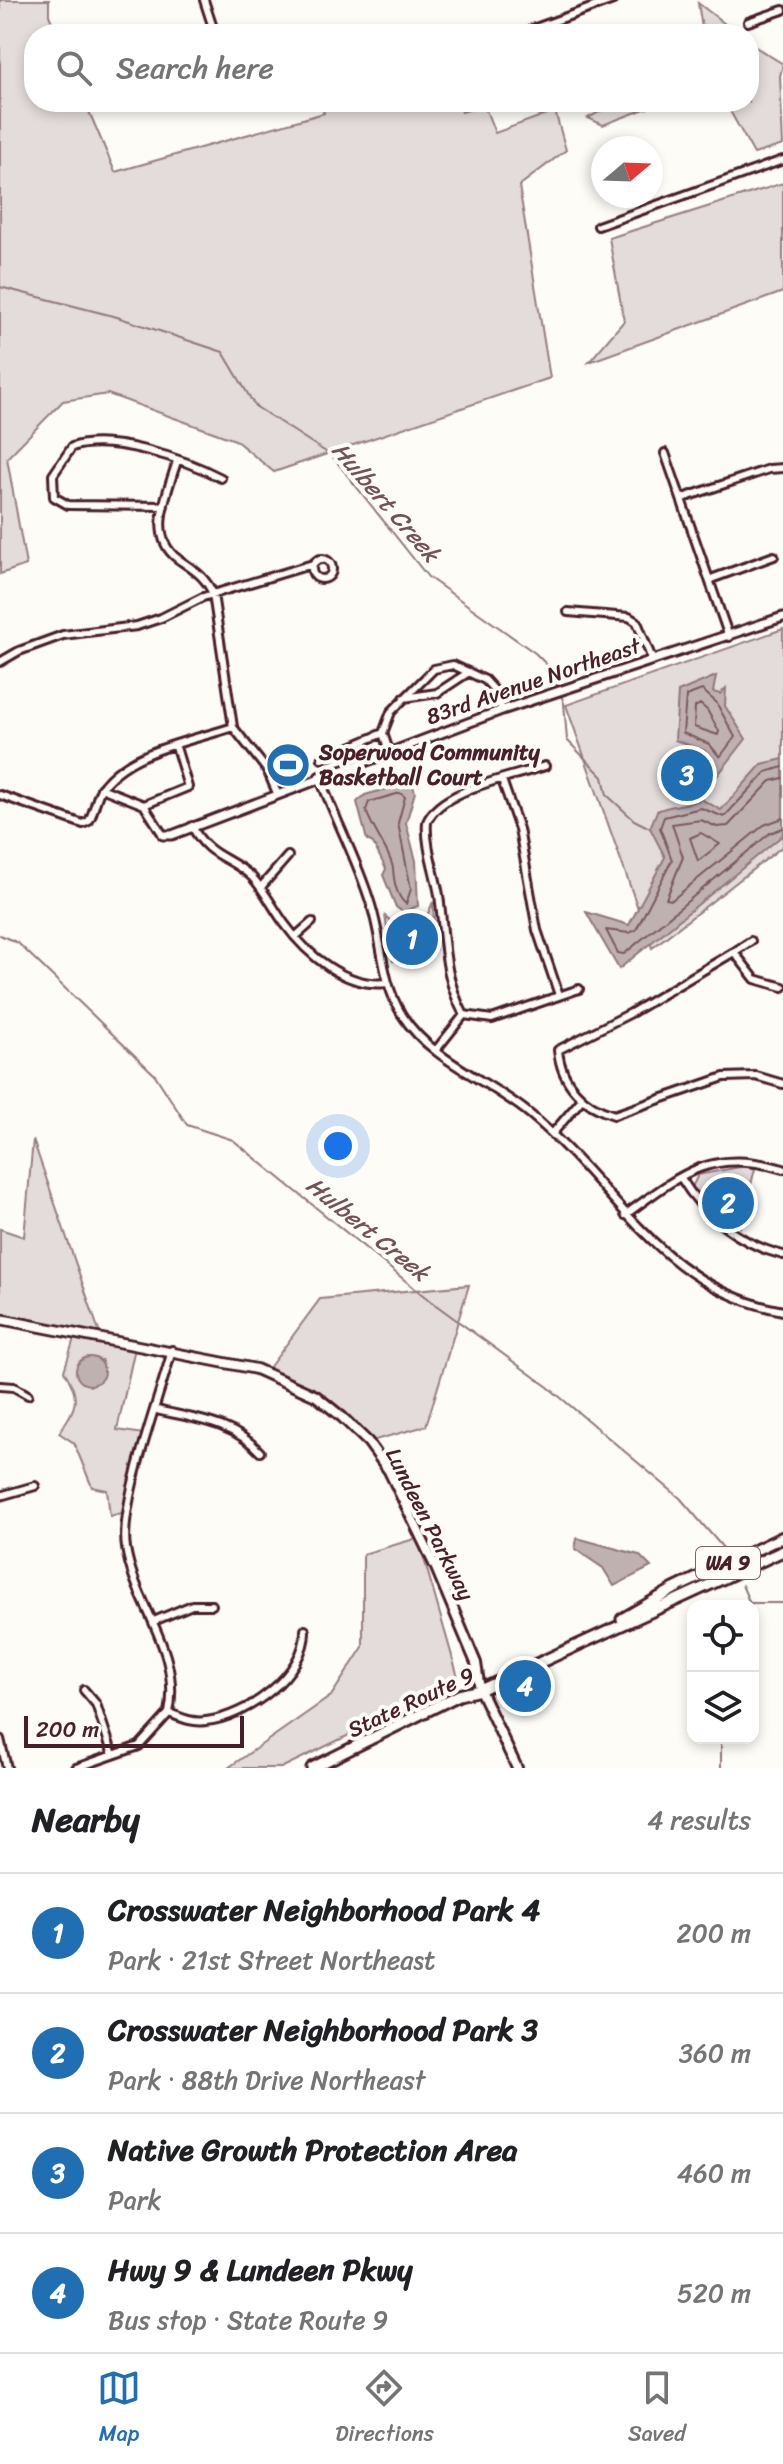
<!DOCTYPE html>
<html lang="en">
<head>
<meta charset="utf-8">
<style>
  body { margin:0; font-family:Sriracha,sans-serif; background:#f2f2f2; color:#202124 }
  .controls { position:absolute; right:24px; bottom:24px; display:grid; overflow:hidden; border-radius:16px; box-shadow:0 4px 12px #0003 }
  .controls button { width:72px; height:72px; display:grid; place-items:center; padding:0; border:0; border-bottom:2px solid #e0e0e0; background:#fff; color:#202124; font:40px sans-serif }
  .compass { position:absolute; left:591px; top:136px; width:72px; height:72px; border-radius:50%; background:#fff; box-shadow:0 4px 12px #0003; rotate:71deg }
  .scale { position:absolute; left:24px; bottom:20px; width:220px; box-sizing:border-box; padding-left:8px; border:4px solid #4a1f2b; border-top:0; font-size:22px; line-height:28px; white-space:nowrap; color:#4a1f2b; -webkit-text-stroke:6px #fdfcf7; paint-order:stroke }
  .you { position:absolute; left:338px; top:1146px; width:28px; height:28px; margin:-20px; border:6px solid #fff; border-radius:50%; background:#1a73e8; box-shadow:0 0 0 12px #1a73e833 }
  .badge { display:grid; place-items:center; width:52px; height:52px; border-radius:50%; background:#1f6fb2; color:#fff; font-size:26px; font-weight:700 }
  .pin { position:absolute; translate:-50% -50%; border:4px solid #fff; box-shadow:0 2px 8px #0006 }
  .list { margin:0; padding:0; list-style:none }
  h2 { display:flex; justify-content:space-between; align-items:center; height:104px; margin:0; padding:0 32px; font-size:34px }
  h2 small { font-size:26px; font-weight:400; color:#757577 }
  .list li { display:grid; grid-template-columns:52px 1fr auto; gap:24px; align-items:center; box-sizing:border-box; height:120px; padding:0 32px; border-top:2px solid #e0e0e0 }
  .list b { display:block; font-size:30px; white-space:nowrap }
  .list p { margin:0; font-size:26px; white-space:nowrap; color:#757577 }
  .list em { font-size:26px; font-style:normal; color:#757577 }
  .icon { flex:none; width:44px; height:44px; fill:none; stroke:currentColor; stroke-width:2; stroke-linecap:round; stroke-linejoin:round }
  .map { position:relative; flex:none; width:783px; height:1768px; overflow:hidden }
  .search { position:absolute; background:#fff; box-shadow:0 4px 12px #0003; left:24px; right:24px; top:24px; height:88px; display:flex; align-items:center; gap:20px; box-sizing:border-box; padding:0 28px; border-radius:32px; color:#757577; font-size:30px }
  .sheet { height:584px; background:#fff }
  nav { display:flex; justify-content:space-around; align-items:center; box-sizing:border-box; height:112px; border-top:2px solid #e0e0e0; background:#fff; font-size:22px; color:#757577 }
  nav a { display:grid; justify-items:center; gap:4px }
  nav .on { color:#1f6fb2 }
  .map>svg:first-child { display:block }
</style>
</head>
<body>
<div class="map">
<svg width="783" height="1768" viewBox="0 0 783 1768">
  <rect width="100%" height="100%" fill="#fdfcf7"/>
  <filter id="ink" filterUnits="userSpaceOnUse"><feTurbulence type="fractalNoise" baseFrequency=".0125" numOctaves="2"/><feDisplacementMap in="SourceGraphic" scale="16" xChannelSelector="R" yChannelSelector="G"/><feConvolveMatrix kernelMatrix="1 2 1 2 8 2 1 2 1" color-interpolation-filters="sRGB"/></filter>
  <g filter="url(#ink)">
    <!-- green -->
    <path fill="#e3dcda" stroke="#967e82" stroke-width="2" fill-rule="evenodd" d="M0,0H49V15L57,34H34V102H85L115,172L324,113L320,102H458L462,112L484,105L495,133L555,111L566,150L519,186L550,378L274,472L235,440L108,394L63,401L7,458L26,565L0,574Z
      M698,3L738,34H703Z
      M749,43L783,64L780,76L783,145L754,154L725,102H749Z
      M617,102H663L603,125L588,118Z
      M783,183V292L589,362L624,321L609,238Z
      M783,629V846L652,948L566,705Z
      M433,902L435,950L393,961L385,916L398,927H415L426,918Z
      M33,1140L101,1337L136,1343L117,1430L150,1435L126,1512L110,1516L107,1490L92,1487L74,1443L59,1433C76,1407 82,1399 64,1371L76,1332L0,1319V1229L24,1237ZM89,1358L102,1360L103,1376L90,1386L83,1378Z
      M745,1166L755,1169L740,1227L692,1187L698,1175Z
      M469,1285L426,1426L368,1442L316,1396L266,1372L320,1299Z
      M418,1538L458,1677L405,1708L281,1768H228L331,1696L363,1647V1554Z"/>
    <!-- water -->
    <path fill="#c0b1b1" stroke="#91777b" stroke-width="2" d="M716,676L713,692L720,694L726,688L725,706L746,739L717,776L705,751L675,740L678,692Z
      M783,759V835L619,969L586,912L629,925L665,857L650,828L657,811C673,804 686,806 701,799L721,810L762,764Z
      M404,784L413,786L415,792L406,823L416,861L418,906L403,912L396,907L383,875L386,869L373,843L367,840L357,802L365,795Z
      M76 1371a14 14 0 1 1 28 0a14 14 0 1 1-28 0Z
      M577,1538L639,1555L651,1567L614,1586L603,1568L575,1549Z"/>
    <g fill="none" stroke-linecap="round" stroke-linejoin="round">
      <!-- shore -->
      <path stroke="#795961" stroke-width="2" d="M702,690L716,702L735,737L720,757L709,744L683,733L686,696Z
        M700,704L707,710L719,731L718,735L694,727L695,707Z
        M783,767L766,772L724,817L701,808L664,817L660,828L672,860L636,930L629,933L606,930L618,953L624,954L770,833L783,828
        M783,778L771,781L728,826L717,827L701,820L672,824L683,857L666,899L672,900L764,825L783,818
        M400,793L405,797L398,823L411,889L406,904C396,896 394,881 393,869C392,854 371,828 366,810L369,802Z
        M701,833L720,844L698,861L690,838Z"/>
      <!-- stream -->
      <path stroke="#91777b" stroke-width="2" d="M0,287L117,317L223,352L255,406L332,456L428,577L535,653L550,668L564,703L567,740L603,777L607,795L634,820L650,828
        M0,935L18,943L155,1075L187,1125L233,1140L429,1300L548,1387L680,1498L724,1549
        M742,1585L751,1606
        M751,1603H783
        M721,1768V1738"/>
      <!-- minor casing -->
      <g stroke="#4a1f2b" stroke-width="12">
        <path id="minor" d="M204,0L215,34
          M748,22L783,10
          M530,30L613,0
          M598,226L783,160
          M665,453L729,637
          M177,461C168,492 146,536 178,559C194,570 205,576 213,594L233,727L267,770L277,793
          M683,498L769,469L783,468
          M164,506L68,505L54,497L53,475L72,447C110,434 185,459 221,478
          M312 569a10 10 0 1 1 20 0a10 10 0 1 1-20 0Z
          M711,579L774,556
          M568,612L629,617L637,622L652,659
          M0,662L19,651L63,635L137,626L161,618L203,597L313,564
          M404,698L437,693L469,672
          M389,751L383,733L391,712L434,669L453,665L485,680L495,691L502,710
          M322,759L383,733
          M319,776C335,819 358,861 371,905C383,943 381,981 402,1015C432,1062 490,1080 531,1115C618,1188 660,1288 783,1311
          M502,780L519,829L537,930L559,995
          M101,788L144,805L163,835
          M0,795L83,824L89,821C95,810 96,795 103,786C131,750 192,741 233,727
          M144,805L188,787L176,747
          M192,826C208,858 230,856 252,877C265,891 273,908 284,923C307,955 346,988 387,983
          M261,887L288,856
          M295,937L312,922
          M734,952L751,941
          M783,987L755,979L734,952L631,1013L558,1050C561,1083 583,1106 614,1115L724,1077L756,1076L783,1084
          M464,1015C443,976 445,938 439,895C435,872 425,845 427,822C440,789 513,777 545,766
          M436,1050L464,1015L492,1019L579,989
          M552,1134L582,1099
          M681,1178C704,1216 740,1244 783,1255
          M625,1215C682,1173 711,1148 783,1169
          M0,1386L14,1387L28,1395
          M157,1410C194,1419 233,1422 260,1452
          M0,1496L35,1486
          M154,1621L192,1605H212
          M84,1690L96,1704L113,1755
          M169,1713C182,1650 135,1606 126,1548C119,1503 159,1400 172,1350
          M0,1739L7,1768
          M76,1768L139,1746L169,1713C182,1718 192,1723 206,1721C247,1717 306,1674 305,1630"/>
      </g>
      <!-- tertiary casing -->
      <g stroke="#4a1f2b" stroke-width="13">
        <path id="tertiary" d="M163,835H172L502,710L783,617"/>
      </g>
      <!-- secondary casing -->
      <g stroke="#4a1f2b" stroke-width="14">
        <path id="secondary" d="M0,1319L256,1369L316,1396L342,1417L368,1442L389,1471L436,1568L476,1663L480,1690L517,1768"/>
      </g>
      <!-- primary casing -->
      <g stroke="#4a1f2b" stroke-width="15">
        <path id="primary" d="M622,1619L674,1589L783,1537
          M312,1768L459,1695L480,1690L783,1551"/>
      </g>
      <!-- minor -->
      <use href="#minor" stroke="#fdfcf7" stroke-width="6"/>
      <!-- tertiary -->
      <use href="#tertiary" stroke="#fdfcf7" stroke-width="7"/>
      <!-- secondary -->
      <use href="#secondary" stroke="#fdfcf7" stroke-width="8"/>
      <!-- primary -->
      <use href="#primary" stroke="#fdfcf7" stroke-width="9"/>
    </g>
  </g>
  <!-- icons -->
  <defs>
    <g id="stadium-disc" transform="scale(2.3)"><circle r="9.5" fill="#1f6fb2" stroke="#fdfcf7"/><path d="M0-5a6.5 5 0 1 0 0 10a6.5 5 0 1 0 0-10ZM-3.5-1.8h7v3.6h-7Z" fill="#fff"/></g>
  </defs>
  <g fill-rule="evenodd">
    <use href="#stadium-disc" x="288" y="765"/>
  </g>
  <g text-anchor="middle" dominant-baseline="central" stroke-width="8" stroke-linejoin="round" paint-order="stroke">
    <!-- shield labels -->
    <rect fill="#fdfcf7" stroke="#806168" stroke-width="2" x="696" y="1547" width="64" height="32" rx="6"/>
    <g font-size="20" font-weight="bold" fill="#4a1f2b">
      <text x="728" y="1563">WA 9</text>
    </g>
    <!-- street labels -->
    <g font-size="22" fill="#4a1f2b" stroke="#fdfcf7">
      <text transform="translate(533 681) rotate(-19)">83rd Avenue Northeast</text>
      <text transform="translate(430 1524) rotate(63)">Lundeen Parkway</text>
      <text transform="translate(411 1702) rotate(-25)">State Route 9</text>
    </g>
    <!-- poi labels -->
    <g font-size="22" font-weight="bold" fill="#4a1f2b" stroke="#fdfcf7" text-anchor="start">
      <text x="319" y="752">Soperwood Community<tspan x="319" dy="25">Basketball Court</tspan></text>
    </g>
    <!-- water labels -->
    <g font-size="24" font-style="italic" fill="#73525a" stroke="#fdfcf7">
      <text transform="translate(386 502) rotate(49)">Hulbert Creek</text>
      <text transform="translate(368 1229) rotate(39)">Hulbert Creek</text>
    </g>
  </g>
</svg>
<div class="controls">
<button><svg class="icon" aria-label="locate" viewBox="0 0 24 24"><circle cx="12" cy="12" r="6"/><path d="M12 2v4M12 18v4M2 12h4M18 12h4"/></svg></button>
<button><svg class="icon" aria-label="layers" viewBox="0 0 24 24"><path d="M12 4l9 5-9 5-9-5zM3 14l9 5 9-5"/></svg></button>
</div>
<svg class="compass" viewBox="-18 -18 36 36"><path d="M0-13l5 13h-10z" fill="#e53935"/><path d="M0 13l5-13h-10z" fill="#757577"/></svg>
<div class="scale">200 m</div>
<div class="you"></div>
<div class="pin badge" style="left:412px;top:939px">1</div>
<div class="pin badge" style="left:728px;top:1203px">2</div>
<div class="pin badge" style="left:687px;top:775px">3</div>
<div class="pin badge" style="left:525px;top:1686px">4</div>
<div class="search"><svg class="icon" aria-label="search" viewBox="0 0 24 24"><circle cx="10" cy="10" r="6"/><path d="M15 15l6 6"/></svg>Search here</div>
</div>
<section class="sheet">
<h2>Nearby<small>4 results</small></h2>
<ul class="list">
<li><span class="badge">1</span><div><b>Crosswater Neighborhood Park 4</b><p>Park · 21st Street Northeast</p></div><em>200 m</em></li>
<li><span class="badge">2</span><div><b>Crosswater Neighborhood Park 3</b><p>Park · 88th Drive Northeast</p></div><em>360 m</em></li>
<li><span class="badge">3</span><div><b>Native Growth Protection Area</b><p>Park</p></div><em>460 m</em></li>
<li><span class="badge">4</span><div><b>Hwy 9 &amp; Lundeen Pkwy</b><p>Bus stop · State Route 9</p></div><em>520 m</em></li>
</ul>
</section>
<nav>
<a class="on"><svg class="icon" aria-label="map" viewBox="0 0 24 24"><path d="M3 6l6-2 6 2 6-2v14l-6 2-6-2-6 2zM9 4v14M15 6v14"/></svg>Map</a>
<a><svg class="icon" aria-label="directions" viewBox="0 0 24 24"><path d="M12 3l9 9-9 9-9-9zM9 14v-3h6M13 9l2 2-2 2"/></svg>Directions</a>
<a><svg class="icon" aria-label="saved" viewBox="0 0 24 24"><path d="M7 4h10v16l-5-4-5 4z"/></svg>Saved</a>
</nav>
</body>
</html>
